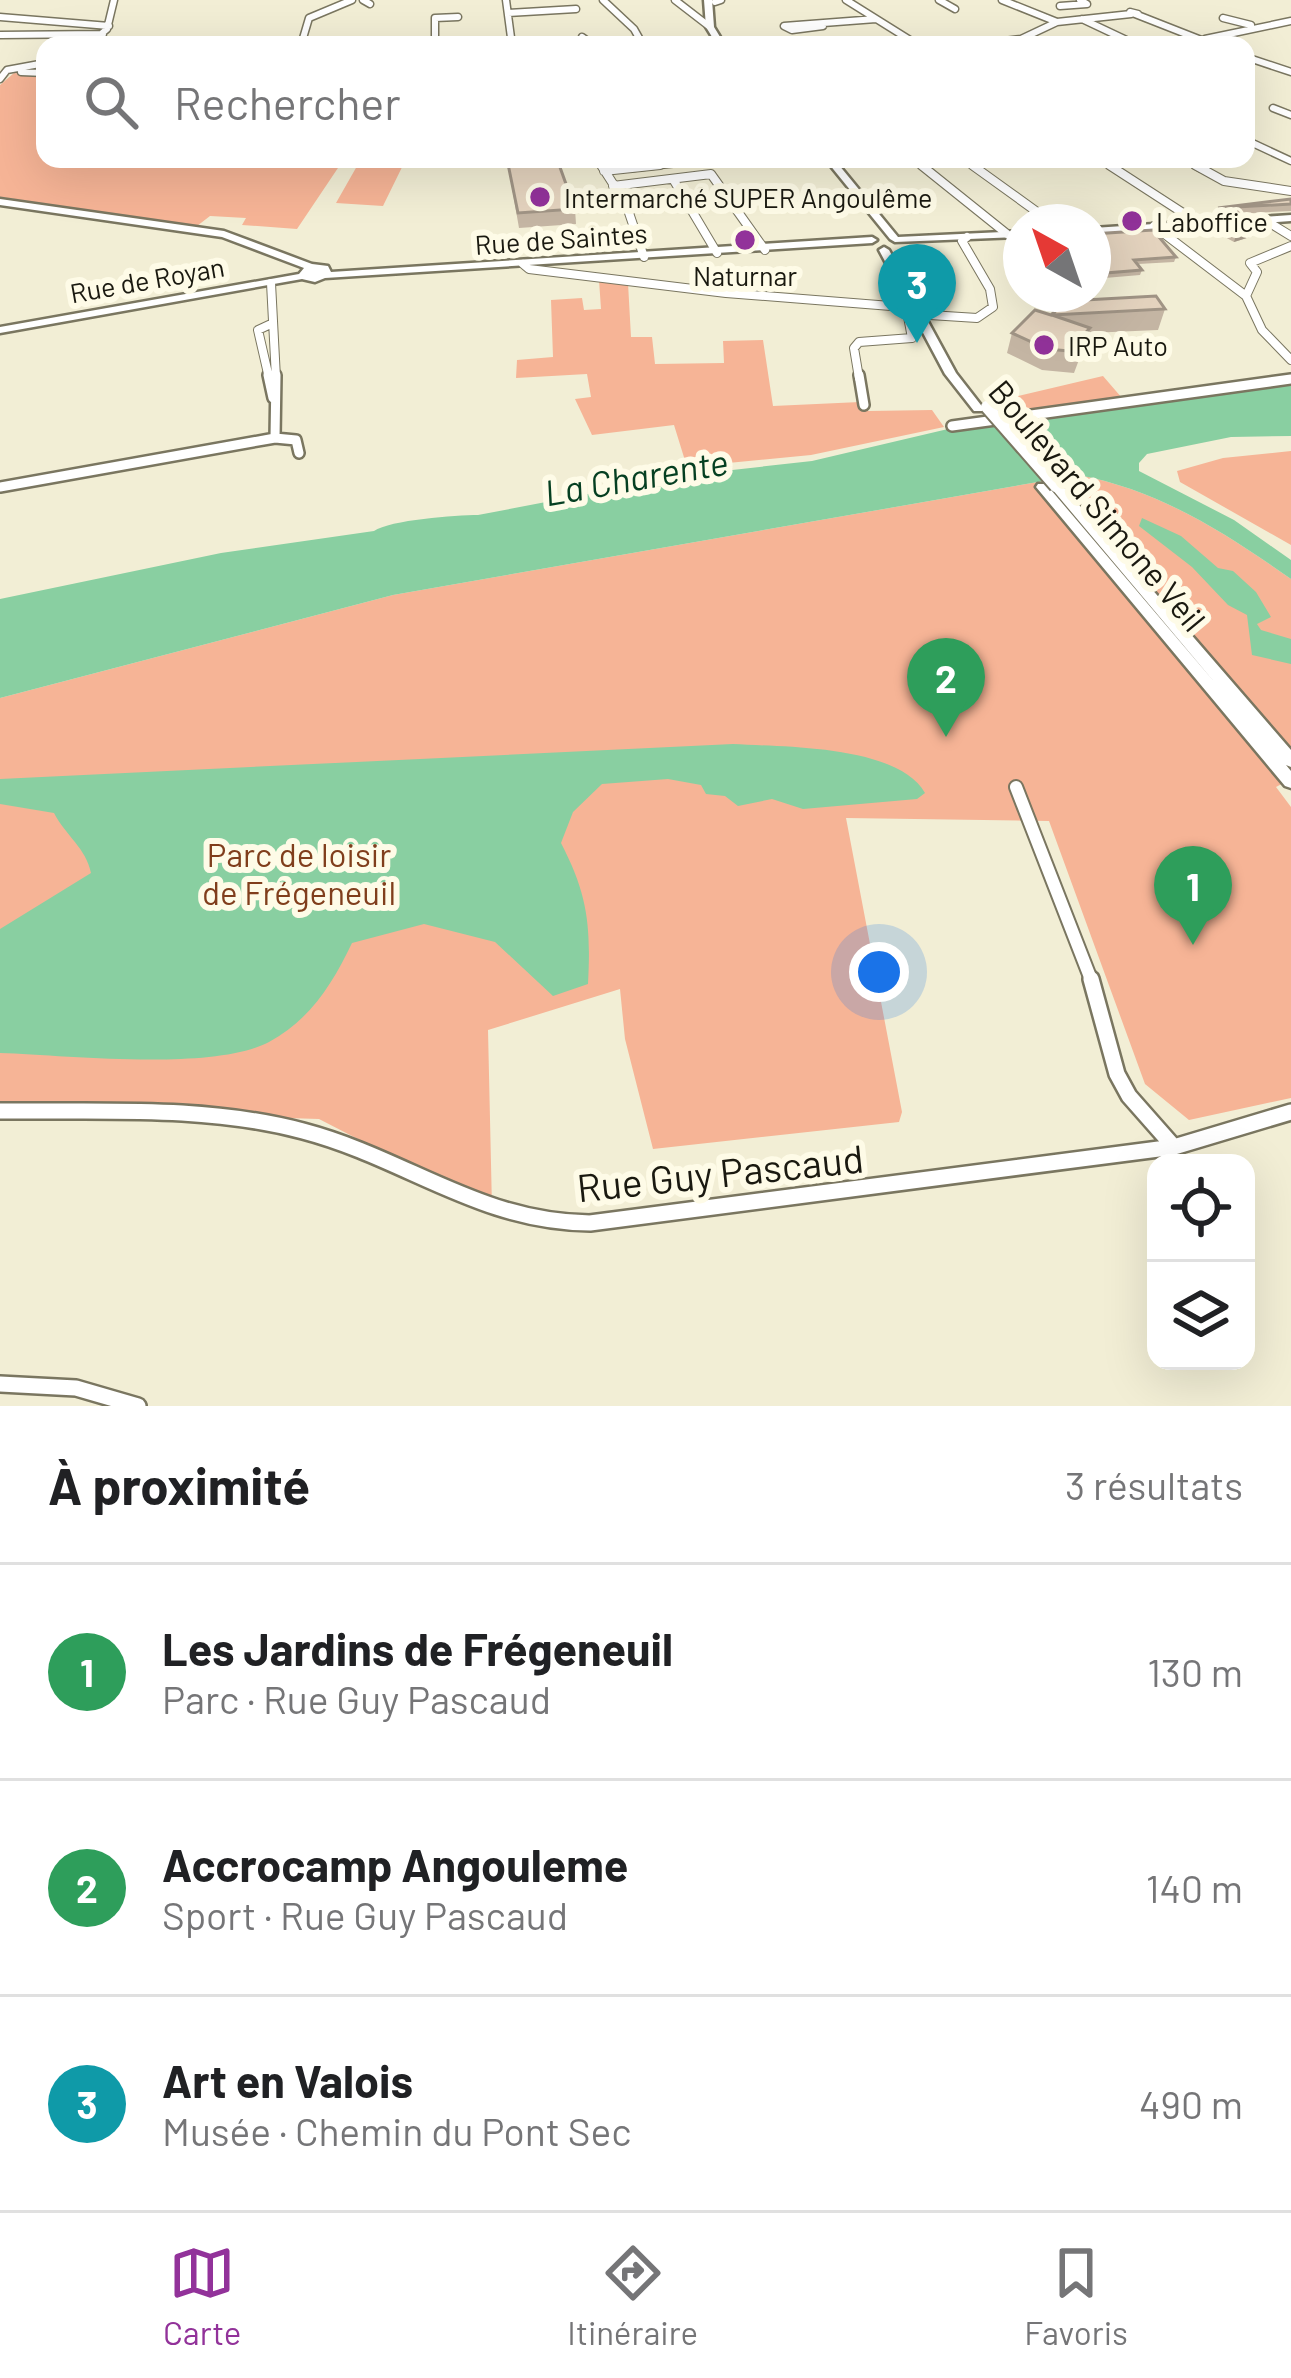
<!DOCTYPE html>
<html lang="fr">
<head>
<meta charset="utf-8">
<style>
  body { margin:0; font-family:Barlow,sans-serif; background:#f2f2f2; color:#202124 }
  .controls { position:absolute; right:36px; bottom:36px; display:grid; overflow:hidden; border-radius:24px; box-shadow:0 12px 48px #0002 }
  .controls button { width:108px; height:108px; display:grid; place-items:center; padding:0; border:0; border-bottom:3px solid #e0e0e0; background:#fff; color:#202124; font:60px sans-serif }
  .compass { position:absolute; left:1003px; top:204px; width:108px; height:108px; border-radius:50%; background:#fff; box-shadow:0 12px 48px #0002; rotate:320deg }
  .you { position:absolute; left:879px; top:972px; width:42px; height:42px; margin:-30px; border:9px solid #fff; border-radius:50%; background:#1a73e8; box-shadow:0 0 0 18px #1a73e833 }
  .badge { display:grid; place-items:center; width:78px; height:78px; border-radius:50%; background:#92329a; color:#fff; font-size:39px; font-weight:700 }
  .pin { position:absolute; translate:-50% -99px; filter:drop-shadow(0 3px 6px #0008) }
  .pin::after { content:''; position:absolute; top:63px; width:42px; height:36px; background:inherit; clip-path:polygon(0 0,100% 0,50% 100%) }
  .list { margin:0; padding:0; list-style:none }
  h2 { display:flex; justify-content:space-between; align-items:center; height:156px; margin:0; padding:0 48px; font-size:51px }
  h2 small { font-size:39px; font-weight:400; color:#757577 }
  .list li { display:grid; grid-template-columns:78px 1fr auto; gap:36px; align-items:center; box-sizing:border-box; height:216px; padding:0 48px; border-top:3px solid #e0e0e0 }
  .list b { display:block; font-size:45px; white-space:nowrap }
  .list p { margin:0; font-size:39px; white-space:nowrap; color:#757577 }
  .list em { font-size:39px; font-style:normal; color:#757577 }
  .icon { flex:none; width:66px; height:66px; fill:none; stroke:currentColor; stroke-width:2; stroke-linecap:round; stroke-linejoin:round }
  .map { position:relative; flex:none; width:1291px; height:1406px; overflow:hidden }
  .search { position:absolute; background:#fff; box-shadow:0 12px 48px #0002; left:36px; right:36px; top:36px; height:132px; display:flex; align-items:center; gap:30px; box-sizing:border-box; padding:0 42px; border-radius:24px; color:#757577; font-size:45px }
  .sheet { height:804px; background:#fff }
  nav { display:flex; justify-content:space-around; align-items:center; box-sizing:border-box; height:168px; border-top:3px solid #e0e0e0; background:#fff; font-size:33px; color:#757577 }
  nav a { display:grid; justify-items:center; gap:6px }
  nav .on { color:#92329a }
  .map>svg:first-child { display:block }
</style>
</head>
<body>
<div class="map">
<svg width="1291" height="1406" viewBox="0 0 1291 1406">
  <rect width="100%" height="100%" fill="#f2eed5"/>
  <!-- green -->
  <path fill="#f6b496" d="M14,73L45,75V159H344L297,229L242,225L246,218L210,216L197,226L0,197V85Z
    M361,159H406L383,206L336,203Z
    M599,280L628,283L631,337H652L655,364L724,363L723,341L763,340L773,406L860,402L868,411L932,410L944,427L811,455L687,467L674,425L592,435L575,399L591,397L587,374L516,378L517,360L553,357L551,300L582,298L584,310L601,309Z
    M1103,376L1122,398L1020,412L1010,398Z
    M1291,451V545L1180,482L1177,471L1223,458Z
    M1078,475C1159,490 1224,532 1291,579V779L1276,787L1291,807V1098L1189,1120L1145,1084L1049,821L846,818L902,1112L899,1122L653,1149L625,1039L620,989L488,1030L492,1208L319,1119L0,1109V698L393,595Z"/>
  <!-- water -->
  <path fill="#89cfa1" d="M1291,384V436L1231,437L1147,454L1139,463V471L1234,520L1291,560V579C1224,532 1159,490 1078,475L393,595L0,698V599L221,553L374,531C390,520 456,515 478,515L687,475L812,461L965,425Z
    M1142,518L1181,536L1218,568L1233,571L1256,592L1271,617L1257,624L1261,630L1291,639V664L1252,655L1247,615L1228,605L1192,567L1139,526Z
    M733,744C783,747 898,745 925,793L917,799L803,809L772,799L738,806L725,796L706,794L701,785L668,779L602,784L573,812L561,843C588,895 591,926 588,984L553,996L495,942L424,924L352,943C333,983 310,1020 269,1042C212,1072 67,1055 0,1053V929L91,873C86,848 66,836 54,813L0,804V779Z"/>
  <g fill="none" stroke-linecap="round" stroke-linejoin="round">
    <!-- street-far4 casing -->
    <g stroke="#7a7660" stroke-width="9">
      <path id="street-far4" d="M363,0L370,4
        M506,0L512,45
        M603,0L634,29L643,45
        M675,0L710,27
        M846,0L918,45
        M939,0L955,9
        M1002,0L1057,22
        M715,2L721,0
        M1060,6L1087,4L1080,0
        M508,13L576,9
        M1138,14L1130,12L1214,45
        M0,17L109,26
        M1223,18L1251,25
        M1082,19L1137,45
        M823,26L792,30L784,26L876,19
        M0,35L103,34
        M582,37L593,45
        M1205,39L1291,21
        M88,45L107,29L114,0
        M301,45L309,18L352,0
        M435,45V18L458,17
        M972,45L1021,39L1057,22L1131,14
        M1246,57L1291,72
        M21,72L45,73
        M0,79L7,70L45,63
        M1273,108L1291,115
        M1246,140L1291,161
        M597,159L603,168
        M914,159L925,168
        M964,159L976,168
        M1100,159L1114,168
        M1184,159L1200,168
        M632,168L714,159"/>
    </g>
    <!-- street-far3 casing -->
    <g stroke="#7a7660" stroke-width="10">
      <path id="street-far3" d="M601,165L626,204L644,257
        M921,165L1007,234
        M972,165L1051,222
        M1109,165L1200,224
        M1195,165L1224,181L1291,191
        M604,171L660,165
        M673,179L717,253
        M613,186L711,174L765,250
        M1265,220L1291,236
        M1154,226L1246,296L1262,330L1291,360
        M523,264L529,269L726,293L916,308
        M271,283L276,378
        M1246,296L1257,272L1250,263L1291,246
        M930,315L977,318L993,307L990,289L962,241L967,237
        M269,378L258,330L273,323
        M859,378L854,348L859,342L912,338L907,311"/>
    </g>
    <!-- street-far2 casing -->
    <g stroke="#7a7660" stroke-width="14">
      <path id="street-far2" d="M268,375L273,398
        M276,375L275,438L296,440L299,453
        M859,375L864,405
        M952,426L1291,379
        M0,487L275,438"/>
    </g>
    <!-- street-far1 casing -->
    <g stroke="#7a7660" stroke-width="16">
      <path id="street-far1" d="M1016,787L1092,982"/>
    </g>
    <!-- street casing -->
    <g stroke="#7a7660" stroke-width="20">
      <path id="street" d="M1091,979L1117,1074L1129,1096L1174,1147
        M0,1111C100,1112 205,1105 303,1131C406,1158 479,1222 590,1223L1174,1147L1291,1112
        M0,1384L76,1388L138,1406"/>
    </g>
    <!-- secondary casing -->
    <g stroke="#7a7660" stroke-width="5">
      <path id="secondary" d="M704,0H712L714,27L725,45H717L706,27Z
        M825,159H834L898,237L1021,231V237L895,242L890,239Z
        M0,199L224,231L312,264L328,266L331,272L872,237L877,240L872,243L325,278L315,282L302,279L0,333V327L299,274L304,268L222,237L0,205Z
        M1291,215V221L1093,234V228Z
        M884,247L889,250L956,373L984,409L982,411H974L945,374L879,250Z
        M1056,482L1060,483L1291,750V767L1286,765L1291,771V788L1285,786L1036,487L1038,484H1046L1216,684L1052,489L1050,486Z"/>
    </g>
    <!-- street-far4 -->
    <use href="#street-far4" stroke="#fff" stroke-width="6"/>
    <!-- street-far3 -->
    <use href="#street-far3" stroke="#fff" stroke-width="8"/>
    <!-- street-far2 -->
    <use href="#street-far2" stroke="#fff" stroke-width="9"/>
    <!-- street-far1 -->
    <use href="#street-far1" stroke="#fff" stroke-width="12"/>
    <!-- street -->
    <use href="#street" stroke="#fff" stroke-width="15"/>
    <!-- secondary -->
    <use href="#secondary" fill="#fff" fill-rule="evenodd"/>
    <!-- secondary-bridge casing -->
    <g stroke="#7a7660" stroke-width="16" stroke-linecap="butt">
      <path id="secondary-bridge" d="M987,407L1056,486"/>
    </g>
    <!-- secondary-bridge -->
    <use href="#secondary-bridge" stroke="#fff" stroke-width="12"/>
  </g>
  <!-- wall -->
  <path fill="#c4b5a3" d="M507,159L575,209L576,224L519,228Z
    M1291,199V211L1216,215L1218,208Z
    M1218,221L1256,226L1253,236L1234,242L1214,231Z
    M1093,234L1176,257L1174,262L1138,264L1142,270L1140,275L1093,279Z
    M1165,309L1158,330L1089,333L1074,373L1042,370L1007,353L1012,333L1051,315Z"/>
  <!-- shaded-wall -->
  <path fill="#a09485" d="M1256,226L1253,236L1234,242L1237,232Z
    M1090,328L1084,349L1080,354L1075,344Z"/>
  <!-- building -->
  <path fill="#e4d3be" stroke="#a09485" stroke-width="3" d="M507,159H557L575,209L518,213Z
    M1291,199V204L1218,208Z
    M1244,219L1256,226L1237,232L1218,221Z
    M1153,230L1176,257L1134,260L1142,270L1093,274V234Z
    M1156,296L1165,309L1052,315L1090,328L1075,344L1080,352L1047,349L1012,333L1035,310L1051,315L1067,301Z"/>
  <!-- markers -->
  <g fill="#92329a" stroke="#fefbe7" stroke-width="4.5">
    <circle cx="540" cy="197" r="12"/>
    <circle cx="1132" cy="221" r="12"/>
    <circle cx="745" cy="240" r="12"/>
    <circle cx="1044" cy="345" r="12"/>
  </g>
  <g text-anchor="middle" dominant-baseline="central" stroke-width="12" stroke-linejoin="round" paint-order="stroke">
    <!-- far-poi labels -->
    <g font-size="27" fill="#1a1910" stroke="#fefbe7" text-anchor="start">
      <text x="564" y="197">Intermarché SUPER Angoulême</text>
      <text x="1156" y="221">Laboffice</text>
      <text x="745" y="275" text-anchor="middle">Naturnar</text>
      <text x="1068" y="345">IRP Auto</text>
    </g>
    <!-- far-street labels -->
    <g font-size="27" fill="#1a1910" stroke="#fefbe7">
      <text transform="translate(561 238) rotate(-4)">Rue de Saintes</text>
      <text transform="translate(147 279) rotate(-10)">Rue de Royan</text>
    </g>
    <!-- street labels -->
    <g font-size="33" fill="#1a1910" stroke="#fefbe7">
      <text transform="translate(1098 505) rotate(50)">Boulevard Simone Veil</text>
    </g>
    <!-- park labels -->
    <g font-size="33" fill="#803e1c" stroke="#fefbe7">
      <text x="299" y="854">Parc de loisir<tspan x="299" dy="38">de Frégeneuil</tspan></text>
    </g>
    <!-- water labels -->
    <g font-size="36" font-style="italic" fill="#053f21" stroke="#fefbe7">
      <text transform="translate(636 476) rotate(-10)">La Charente</text>
    </g>
    <!-- near-street labels -->
    <g font-size="39" fill="#1a1910" stroke="#fefbe7">
      <text transform="translate(720 1172) rotate(-6)">Rue Guy Pascaud</text>
    </g>
  </g>
</svg>
<div class="controls">
<button><svg class="icon" aria-label="locate" viewBox="0 0 24 24"><circle cx="12" cy="12" r="6"/><path d="M12 2v4M12 18v4M2 12h4M18 12h4"/></svg></button>
<button><svg class="icon" aria-label="layers" viewBox="0 0 24 24"><path d="M12 4l9 5-9 5-9-5zM3 14l9 5 9-5"/></svg></button>
</div>
<svg class="compass" viewBox="-18 -18 36 36"><path d="M0-13l5 13h-10z" fill="#e53935"/><path d="M0 13l5-13h-10z" fill="#757577"/></svg>
<div class="you"></div>
<div class="pin badge" style="left:1193px;top:945px;background:#2e9e5b">1</div>
<div class="pin badge" style="left:946px;top:737px;background:#2e9e5b">2</div>
<div class="pin badge" style="left:917px;top:343px;background:#0f9aa8">3</div>
<div class="search"><svg class="icon" aria-label="search" viewBox="0 0 24 24"><circle cx="10" cy="10" r="6"/><path d="M15 15l6 6"/></svg>Rechercher</div>
</div>
<section class="sheet">
<h2>À proximité<small>3 résultats</small></h2>
<ul class="list">
<li><span class="badge" style="background:#2e9e5b">1</span><div><b>Les Jardins de Frégeneuil</b><p>Parc · Rue Guy Pascaud</p></div><em>130 m</em></li>
<li><span class="badge" style="background:#2e9e5b">2</span><div><b>Accrocamp Angouleme</b><p>Sport · Rue Guy Pascaud</p></div><em>140 m</em></li>
<li><span class="badge" style="background:#0f9aa8">3</span><div><b>Art en Valois</b><p>Musée · Chemin du Pont Sec</p></div><em>490 m</em></li>
</ul>
</section>
<nav>
<a class="on"><svg class="icon" aria-label="map" viewBox="0 0 24 24"><path d="M3 6l6-2 6 2 6-2v14l-6 2-6-2-6 2zM9 4v14M15 6v14"/></svg>Carte</a>
<a><svg class="icon" aria-label="directions" viewBox="0 0 24 24"><path d="M12 3l9 9-9 9-9-9zM9 14v-3h6M13 9l2 2-2 2"/></svg>Itinéraire</a>
<a><svg class="icon" aria-label="saved" viewBox="0 0 24 24"><path d="M7 4h10v16l-5-4-5 4z"/></svg>Favoris</a>
</nav>
</body>
</html>
